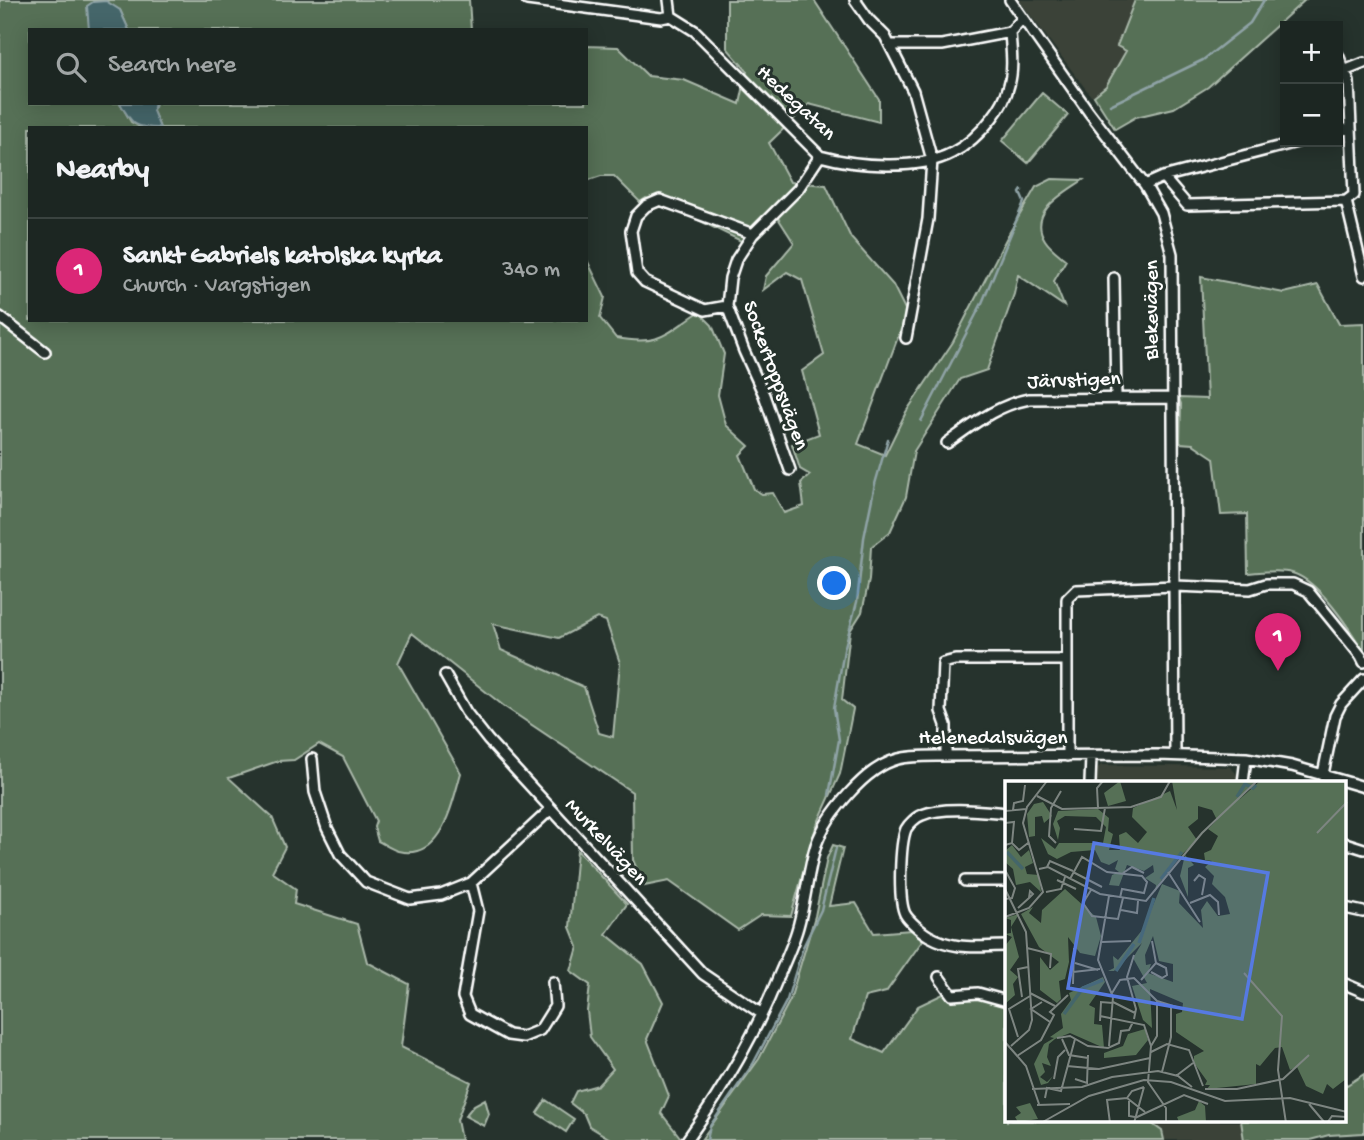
<!DOCTYPE html>
<html lang="en">
<head>
<meta charset="utf-8">
<style>
  body { margin:0; font-family:"Gochi Hand",sans-serif; background:#252e2a; color:#f1f3f6 }
  .controls { position:absolute; right:21px; top:21px; display:grid; overflow:hidden; border-radius:0px; box-shadow:0 4px 18px #0003 }
  .controls button { width:63px; height:63px; display:grid; place-items:center; padding:0; border:0; border-bottom:2px solid #3a4340; background:#1c2622; color:#f1f3f6; font:35px sans-serif }
  .you { position:absolute; left:835px; top:584px; width:24px; height:24px; margin:-18px; border:5px solid #fff; border-radius:50%; background:#1a73e8; box-shadow:0 0 0 10px #1a73e833 }
  .badge { display:grid; place-items:center; width:46px; height:46px; border-radius:50%; background:#db2777; color:#fff; font-size:23px; font-weight:700 }
  .pin { position:absolute; translate:-50% -58px; filter:drop-shadow(0 2px 4px #0008) }
  .pin::after { content:''; position:absolute; top:37px; width:24px; height:21px; background:inherit; clip-path:polygon(0 0,100% 0,50% 100%) }
  .list { margin:0; padding:0; list-style:none }
  h2 { display:flex; justify-content:space-between; align-items:center; height:91px; margin:0; padding:0 28px; font-size:30px }
  h2 small { font-size:23px; font-weight:400; color:#a0a5a5 }
  .list li { display:grid; grid-template-columns:46px 1fr auto; gap:21px; align-items:center; box-sizing:border-box; height:105px; padding:0 28px; border-top:2px solid #3a4340 }
  .list b { display:block; font-size:26px; white-space:nowrap }
  .list p { margin:0; font-size:23px; white-space:nowrap; color:#a0a5a5 }
  .list em { font-size:23px; font-style:normal; color:#a0a5a5 }
  .icon { flex:none; width:38px; height:38px; fill:none; stroke:currentColor; stroke-width:2; stroke-linecap:round; stroke-linejoin:round }
  .map { position:relative; flex:none; width:1364px; height:1140px; overflow:hidden }
  .search { position:absolute; background:#1c2622; box-shadow:0 4px 18px #0003; left:28px; top:28px; width:560px; height:77px; display:flex; align-items:center; gap:18px; box-sizing:border-box; padding:0 24px; border-radius:0px; color:#a0a5a5; font-size:26px }
  .panel { position:absolute; background:#1c2622; box-shadow:0 4px 18px #0003; left:28px; top:126px; width:560px; height:196px; border-radius:0px }
  .map>svg:first-child { display:block }
</style>
</head>
<body>
<div class="map">
<svg width="1364" height="1140" viewBox="0 0 1364 1140">
  <rect width="100%" height="100%" fill="#26332d"/>
  <filter id="ink" filterUnits="userSpaceOnUse"><feTurbulence type="fractalNoise" baseFrequency=".0143" numOctaves="2"/><feDisplacementMap in="SourceGraphic" scale="14" xChannelSelector="R" yChannelSelector="G"/><feConvolveMatrix kernelMatrix="1 2 1 2 8 2 1 2 1" color-interpolation-filters="sRGB"/></filter>
  <g filter="url(#ink)">
    <!-- built -->
    <path fill="#3a4238" d="M1019,0H1135L1117,45L1126,50L1106,86L1094,96H1091Z
      M1101,765L1230,767L1238,775L1237,783H1094L1095,771Z
      M1154,1121H1241L1244,1140H1164L1162,1131L1151,1123Z"/>
    <!-- green -->
    <path fill="#567056" stroke="#aab8aa" stroke-width="2" fill-rule="evenodd" d="M0,0H469L471,30H129L120,10L89,16V30H30V103H120L131,122L142,128H30V320H586V258L605,297L600,318L616,338C660,346 664,335 699,312L712,325L724,354L718,395L726,425L749,446L740,455L754,489L762,494L773,493L784,513L804,506L801,483L810,475L800,469L792,444L819,434L802,371L824,355L802,280L787,272L763,290L766,276L794,243L778,218L757,239L741,241L676,209L646,198L640,202L614,176H601L586,181V128H160L153,111L155,103H586V46L618,47L648,76L684,80L740,104L747,71L727,48V0H814L879,99V122L809,104L769,143L790,182L826,185L851,238L893,285L907,313L858,444L885,455L906,412L953,342L1007,237L1036,187L1052,179L1083,180C1064,193 1027,212 1045,240C1050,248 1059,254 1066,260L1054,281L1064,306L1018,275L1014,294L987,370L960,379L914,451L906,497L890,532L871,547L869,580L862,612L850,631L842,700L853,709L840,774L816,827L791,916L761,915L738,930L669,881L644,886L633,860L632,792L505,707L412,633L398,663L461,773C452,803 442,862 398,851C391,849 384,844 378,841L374,827L376,821L343,757L319,744L294,760L278,761L229,778L272,817L285,847L272,872L296,889L294,904L357,924L367,962L409,984L401,1047L471,1082L457,1120L461,1140H0ZM597,618L606,621L620,663L613,737L599,733L584,687L501,650L493,624L559,638Z
      M1135,0H1305L1208,87L1174,108L1136,117L1115,129L1094,96L1106,86L1126,51L1117,46Z
      M1042,93L1068,115L1028,163L1002,141Z
      M1201,277L1284,293L1318,285L1339,324L1364,323V652C1350,629 1318,580 1292,573C1279,569 1261,572 1248,573L1247,514L1221,515L1214,458L1193,444L1180,443L1181,404L1179,398L1207,399Z
      M833,845L843,848L829,906L856,903L874,933L911,930L923,940L886,992L865,997L852,1039L884,1053L918,1006L943,994L960,998H978L1007,1005V1121H1154L1151,1123L1162,1131L1164,1140H701L759,1059L790,1000L815,916L827,858Z
      M577,850L627,904L606,934L643,964L663,1002L647,1039L669,1096L661,1113L680,1137L678,1140H612L589,1126L584,1114L570,1103L576,1091L598,1085L613,1069L590,1037L587,1011L590,985L571,971L578,947L570,927Z
      M1364,1074V1133L1329,1135L1310,1140H1244L1241,1121H1345V1083L1347,1085Z
      M485,1099L489,1114L484,1126L465,1116L474,1105Z
      M546,1100L574,1119L566,1132L537,1113Z"/>
    <!-- water -->
    <path fill="#44666a" stroke="#8fa3a6" stroke-width="2" d="M106,1L120,10L129,30H89L87,6L93,2Z
      M120,103H155L153,111L160,128C135,128 132,125 120,103Z"/>
    <g fill="none" stroke-linecap="round" stroke-linejoin="round">
      <!-- stream -->
      <path stroke="#8fa3a6" stroke-width="2.5" d="M1110,105L1203,60L1250,23L1264,0
        M921,421L982,303L1024,202L1020,193L1022,190
        M829,795L839,740L834,708L844,650L857,602L864,538L875,484L888,439
        M707,1140L710,1126L753,1064L787,1000L803,947L821,910L836,848"/>
      <!-- street casing -->
      <g stroke="#fff" stroke-width="14">
        <path id="street" d="M527,0L661,18L671,16
          M669,0L671,16L695,31L820,156C856,166 918,171 952,153C968,145 982,131 992,118C1000,108 1006,98 1009,85C1014,68 1011,49 1010,32L1022,19
          M855,0L869,20L885,36L913,91L932,160L928,219L906,338
          M1010,0L1089,112L1145,185L1161,213L1172,254L1175,755
          M890,45H942L1010,32
          M1338,55L1349,82L1354,195L1346,201
          M1344,71L1364,63
          M1338,131L1351,128
          M1163,177L1187,205L1346,201
          M1145,185L1163,177L1297,142
          M1346,201L1364,276
          M1114,278L1116,398
          M727,306L705,310L645,282L637,273L631,231L636,216L646,206L660,200L753,234
          M0,317L45,352
          M947,443C974,424 997,405 1029,399L1171,398
          M790,470L764,395L744,351L727,306L730,278L736,260L753,234L798,189L820,156
          M445,675L466,712L488,740L703,974L762,1014
          M946,756V725L941,711L943,663L955,660H1066
          M1067,756V599L1076,590L1175,586L1250,589L1266,584H1293L1308,591L1361,656L1364,662
          M312,759L315,792L327,828L340,854L366,882L410,899L441,895L471,883L550,810
          M1323,774L1335,716L1341,704L1364,679
          M1090,783L1091,756
          M1243,783L1246,758
          M1007,813C984,811 943,806 922,815C916,817 909,824 906,829C900,844 898,900 905,914C909,921 922,932 929,936C956,951 978,946 1007,946
          M1345,843L1364,849
          M965,881H1007
          M471,883L478,911L463,997L470,1014L508,1035L523,1037L540,1030L555,1006L553,982
          M1345,908L1363,912
          M939,977L952,995L978,993L1007,1001
          M1345,984L1364,992
          M687,1140C726,1085 755,1035 780,973C787,957 795,940 799,923C806,898 808,870 816,845C827,814 866,767 898,759C910,756 923,756 936,756L1158,755L1246,758L1292,766L1364,787"/>
      </g>
      <!-- street -->
      <use href="#street" stroke="#26332d" stroke-width="9"/>
    </g>
  </g>
  <g text-anchor="middle" dominant-baseline="central" stroke-width="6" stroke-linejoin="round" paint-order="stroke">
    <!-- street labels -->
    <g font-size="21" fill="#fff" stroke="#26332d">
      <text transform="translate(795 104) rotate(43)">Hedegatan</text>
      <text transform="translate(1153 310) rotate(-90)">Blekevägen</text>
      <text transform="translate(774 376) rotate(70)">Sockertoppsvägen</text>
      <text transform="translate(1074 382) rotate(-2)">Järvstigen</text>
      <text x="993" y="739">Helenedalsvägen</text>
      <text transform="translate(605 843) rotate(47)">Murkelvägen</text>
    </g>
  </g>
  <!-- overview -->
  <g transform="translate(1005 781)">
    <rect width="341" height="341" fill="#26332d"/>
    <path d="M115,0L121,20L103,25L99,12ZM167,0H251L235,18L255,0H341V298L328,308L322,303L318,313L301,305L292,286L285,289L277,266L270,267L255,285L251,283V303L202,308L205,304H200L202,300L189,282V275L199,270L171,251V233L177,231L178,222L145,208L147,247L138,239L127,205L142,202L128,177L137,162L109,190H103L109,187L108,175L113,179L138,148L157,103L175,110L174,122L198,147L196,129L202,120L213,135L225,133L220,116L207,103L209,95L200,86L207,80L200,79L199,72L206,69L213,55L203,48L212,39L207,29L193,25V38L183,46L192,59L164,86L150,111L151,104L140,97L149,91L148,84L139,90L122,84L114,105L104,104L107,94L114,91L110,88L113,79L104,84L96,81L90,69L66,71L52,78L43,73L36,57L50,68L54,62H98L101,46L91,36L60,35L52,40L55,47L53,59L48,43L53,30L93,28L104,37L103,50L108,53L104,69H115L114,54L121,51L133,62L142,51L127,36L128,27L165,10L172,29ZM148,155L154,180L168,183V201L143,192L146,183L141,184L140,174ZM38,21L47,35L39,42L37,35L30,36V55L24,56L22,33L29,23ZM7,64L16,76L24,69L28,82L20,86L22,93L34,94L36,111L25,101L11,104L8,88L0,81V70ZM180,74L189,84L183,87V116L175,95ZM60,108L91,136L96,155L90,175L75,172L63,156L64,181L60,198L54,200L56,218L52,222L35,209V176L45,189L54,181L34,166L16,133L28,126L24,132L36,142L37,129ZM14,133L6,146L14,176L5,189L13,196L8,203L10,214L0,223V165L7,156L0,153L6,152V139L0,137ZM98,196L100,201L84,224L90,227L89,243L97,244L99,267L65,252L50,258L44,263L42,276L46,285L37,282L40,291L35,296L42,301L48,295L43,302L36,304L29,283L39,263L49,257L45,256L58,247L56,233L66,219L64,212ZM140,248L143,259L131,274L99,277V272L118,265L123,253ZM194,320L200,325L201,341H174L172,336L190,329ZM25,322L33,338L13,341L10,336L16,332L11,326Z" fill="#567056" fill-rule="evenodd"/>
    <path fill="none" stroke="#44666a" stroke-width="3.5" d="M232,16L240,3L248,7L251,4M2,71L18,88M156,98L177,71M134,162L149,117M111,190L129,163M59,233L78,207L98,199"/>
    <path fill="none" stroke="#7d8581" stroke-width="2" d="M32,15L57,28L126,26L156,16L165,0M93,27L92,7L98,0M8,29L9,22L18,20L20,4M0,30L21,28M0,42L9,41L7,62M69,48L96,50L100,27M312,52L342,21M51,62L44,55L46,27L56,10M0,64L7,62L14,69L23,62M42,86L45,80L68,90M34,88L43,86L95,113L141,120L197,52L252,0M0,89L10,107L7,117L0,118M68,91L97,106M163,91L195,141M118,92L127,86L139,92M65,98L77,76L102,91L137,95L142,101L139,112L117,108L115,117M52,99L71,108M189,100L194,94L200,98L197,114M0,108L21,151L27,239L24,249L6,265M86,109L78,122L87,135L113,138L118,117M41,111L56,108L60,96M104,115L93,179L108,216L104,265M185,122L205,114L213,121L214,134M13,127L24,117L25,110L28,113L24,117M116,129L132,132L133,120M0,136L24,127L38,111L18,42L22,26L42,0M97,161L126,160M22,167L46,173L45,187M70,182L93,189M68,191L95,188M146,191L157,197L162,194L161,187L151,182M239,192L277,235L273,289L281,342M136,199L151,182L147,160M68,203L69,167M25,212L50,225M107,212L115,199L129,197L152,220V255L146,265L143,301L161,327V342M17,216L13,188L23,186M152,220L175,227M37,221L26,228L45,241M108,221L130,232M95,235L139,244L146,265M129,238L131,228L122,196L129,174M95,240L96,221L108,222M13,256L4,228L25,215M52,257L65,255L83,265L103,267L114,262L116,250L124,249L128,241M57,258L64,274L83,277M0,261L21,285L34,323M146,271L162,263L184,269L198,305M12,275L36,259L49,234L45,231L63,214M62,285L94,288L145,277M157,291L166,256V225M171,295L188,282M49,298L53,276L60,269M70,298L82,302L83,274M27,308L77,306L107,296L153,290L173,295L187,306M200,308H232L278,298L304,274M40,317L42,307L56,310L70,258M122,317L127,310L139,306M124,318V335L130,336M304,323L320,342M32,324L65,323M130,337L179,314L203,323M36,342L84,315L139,299L166,301L220,320L285,317L342,331M105,342L102,319L122,317L140,331M129,342L139,306M322,342L327,335L342,336"/>
    <path fill="#567ae2" fill-opacity="0.15" stroke="#567ae2" stroke-width="3.5" d="M89,62L263,92L237,238L63,207Z"/>
    <rect width="341" height="341" fill="none" stroke="#fff" stroke-width="3.5"/>
  </g>
</svg>
<div class="controls">
<button>+</button>
<button>−</button>
</div>
<div class="you"></div>
<div class="pin badge" style="left:1278px;top:671px">1</div>
<div class="search"><svg class="icon" aria-label="search" viewBox="0 0 24 24"><circle cx="10" cy="10" r="6"/><path d="M15 15l6 6"/></svg>Search here</div>
<section class="panel">
<h2>Nearby<small></small></h2>
<ul class="list">
<li><span class="badge">1</span><div><b>Sankt Gabriels katolska kyrka</b><p>Church · Vargstigen</p></div><em>340 m</em></li>
</ul>
</section>
</div>
</body>
</html>
